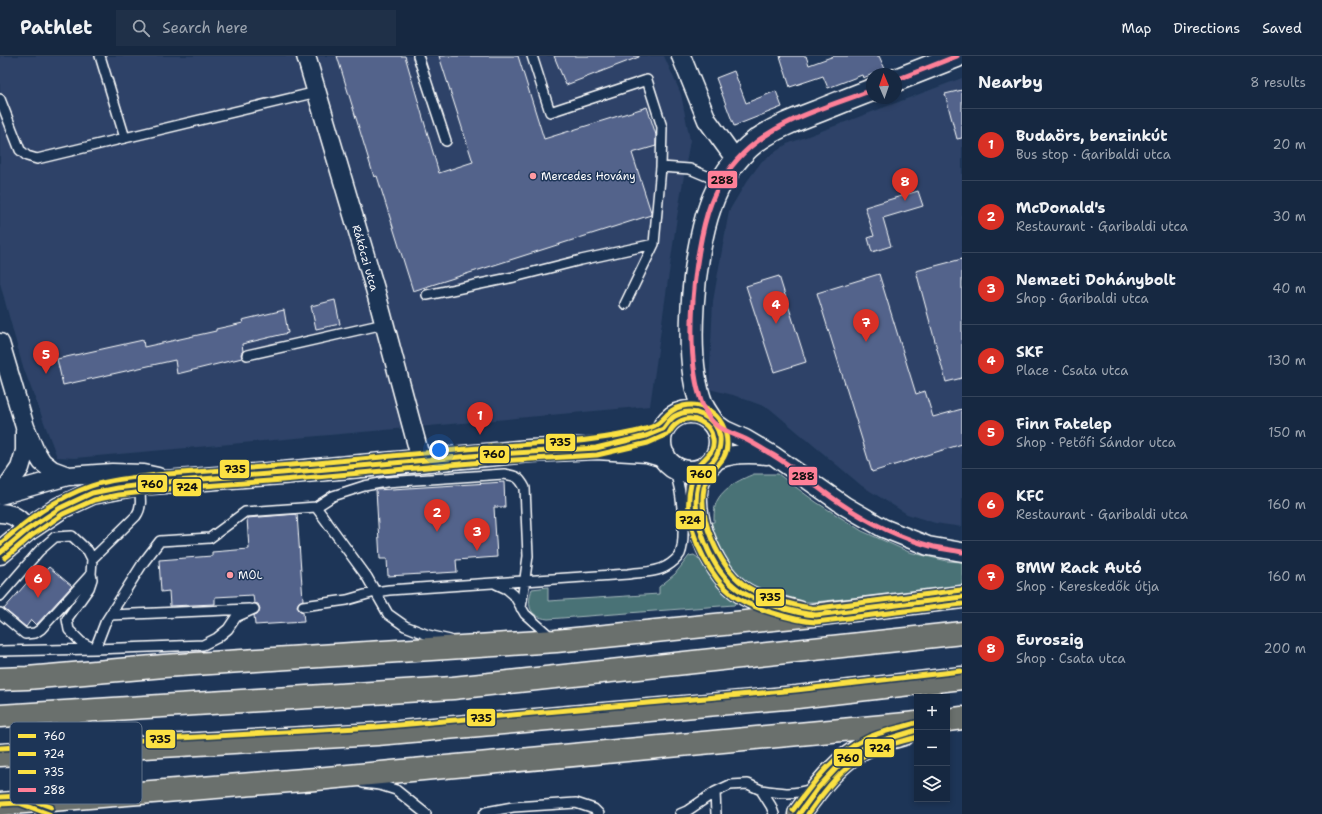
<!DOCTYPE html>
<html lang="en">
<head>
<meta charset="utf-8">
<style>
  body { margin:0; font-family:"Shantell Sans",sans-serif; background:#1f3048; color:#f1f3f6 }
  .controls { position:absolute; right:12px; bottom:12px; display:grid; overflow:hidden; border-radius:0px; box-shadow:0 2px 6px #0003 }
  .controls button { width:36px; height:36px; display:grid; place-items:center; padding:0; border:0; border-bottom:1px solid #35445a; background:#162841; color:#f1f3f6; font:20px sans-serif }
  .compass { position:absolute; left:866px; top:12px; width:36px; height:36px; border-radius:50%; background:#162841; box-shadow:0 2px 6px #0003; rotate:358deg }
  .you { position:absolute; left:439px; top:394px; width:14px; height:14px; margin:-10px; border:3px solid #fff; border-radius:50%; background:#1a73e8; box-shadow:0 0 0 6px #1a73e833 }
  .badge { display:grid; place-items:center; width:26px; height:26px; border-radius:50%; background:#d93025; color:#fff; font-size:13px; font-weight:700 }
  .pin { position:absolute; translate:-50% -33px; filter:drop-shadow(0 1px 2px #0008) }
  .pin::after { content:''; position:absolute; top:21px; width:14px; height:12px; background:inherit; clip-path:polygon(0 0,100% 0,50% 100%) }
  .list { margin:0; padding:0; list-style:none }
  h2 { display:flex; justify-content:space-between; align-items:center; height:52px; margin:0; padding:0 16px; font-size:17px }
  h2 small { font-size:13px; font-weight:400; color:#9ea6b1 }
  .list li { display:grid; grid-template-columns:26px 1fr auto; gap:12px; align-items:center; box-sizing:border-box; height:72px; padding:0 16px; border-top:1px solid #35445a }
  .list b { display:block; font-size:15px; white-space:nowrap }
  .list p { margin:0; font-size:13px; white-space:nowrap; color:#9ea6b1 }
  .list em { font-size:13px; font-style:normal; color:#9ea6b1 }
  .icon { flex:none; width:22px; height:22px; fill:none; stroke:currentColor; stroke-width:2; stroke-linecap:round; stroke-linejoin:round }
  .map { position:relative; flex:none; width:962px; height:758px; overflow:hidden }
  header { display:flex; align-items:center; gap:24px; box-sizing:border-box; height:56px; padding:0 20px; background:#162841; border-bottom:1px solid #35445a }
  header strong { font-size:19px }
  nav { display:flex; gap:22px; margin-inline-start:auto; font-size:14px }
  .search { width:280px; height:36px; background:#1f3048; display:flex; align-items:center; gap:10px; box-sizing:border-box; padding:0 14px; border-radius:0px; color:#9ea6b1; font-size:15px }
  main { display:flex }
  aside { flex:1; background:#162841 }
  .map>svg:first-child { display:block }
</style>
</head>
<body>
<header>
<strong>Pathlet</strong>
<div class="search"><svg class="icon" aria-label="search" viewBox="0 0 24 24"><circle cx="10" cy="10" r="6"/><path d="M15 15l6 6"/></svg>Search here</div>
<nav><a>Map</a><a>Directions</a><a>Saved</a></nav>
</header>
<main>
<div class="map">
<svg width="962" height="758" viewBox="0 0 962 758">
  <rect width="100%" height="100%" fill="#1d3557"/>
  <filter id="ink" filterUnits="userSpaceOnUse"><feTurbulence type="fractalNoise" baseFrequency=".025" numOctaves="2"/><feDisplacementMap in="SourceGraphic" scale="8" xChannelSelector="R" yChannelSelector="G"/><feConvolveMatrix kernelMatrix="1 2 1 2 8 2 1 2 1" color-interpolation-filters="sRGB"/></filter>
  <g filter="url(#ink)">
    <!-- built -->
    <path fill="#2d4367" d="M0,0H664L681,38L690,84L677,161L650,350L75,402L57,401L22,308L0,227Z
      M962,22V471L935,467L907,458L862,430L769,352L733,339L709,333L713,245L729,155L745,128L762,105L787,88Z"/>
    <!-- green -->
    <path fill="#497276" stroke="#a4b8ba" d="M754,418H778L816,446L862,475L909,496L947,505L962,506V531L814,546H791L765,539L732,519L707,467L714,466C714,461 714,454 715,450C720,433 739,424 754,418Z
      M694,499C702,504 704,511 709,519C717,529 727,537 737,545L734,549L548,563C528,561 527,548 532,533L548,531V545L659,538V531L675,518L689,500Z"/>
    <!-- building -->
    <path fill="#53648b" stroke="#fff" d="M337,0H405L439,117L473,106L439,0H518L544,83L647,51L656,79V90L632,97L651,156V159L413,235L377,120L374,121Z
      M554,0H639V1L566,29Z
      M780,0H806L809,9L834,0H879L885,13L863,22L862,19L828,32L823,20L790,31Z
      M734,15L746,47L776,35L782,51L734,70L716,22Z
      M962,34V82L957,83L945,38Z
      M918,135L923,150L883,162L891,190L872,196L868,182L874,180L865,151Z
      M962,203V322L946,326L916,215Z
      M879,218L916,338L925,335L933,361L962,353V388L872,416L817,237Z
      M779,220L806,306L774,316L746,230Z
      M335,244L340,268L316,273L311,250Z
      M284,254L288,277L242,288L243,295L241,298L242,302L177,318L175,304L63,329L57,303L143,284L144,291L216,275V273L243,267L242,264Z
      M504,426L505,451H494L497,501L456,504L457,516L388,520L387,503H380L376,434Z
      M297,458L303,544L299,546L297,550L299,554L303,556L304,566L255,569L254,559L259,557L260,553L258,548L254,547L253,539L215,541V548L170,550L169,535L161,536L159,504L212,500V496L249,493L247,462Z
      M49,511L72,530L37,568L36,569L31,564L26,571L4,553L38,514L42,518Z"/>
    <g fill="none" stroke-linecap="round" stroke-linejoin="round">
      <!-- service casing -->
      <g stroke="#fff" stroke-width="12">
        <path id="service" d="M100,0L125,82
          M418,0L446,85
          M532,0L550,56L647,24L662,71L661,111
          M0,43L20,94L27,100L37,103L317,36
          M427,239L514,221L581,204L654,188
          M625,248L654,188L661,111L690,113L721,126
          M247,299L384,268
          M316,451L333,440L364,430L386,426L504,418C517,420 519,421 525,432L528,500L521,552
          M92,503L136,460C143,450 140,440 139,428
          M496,528L507,533L514,539L525,558L552,582
          M0,540L39,495L55,481L72,480L88,495L92,503L91,518L92,523L89,532L67,563L69,574L81,586L95,593L105,567L143,507L160,485L210,482L245,456L316,451L367,521L388,558L405,570L428,579L450,584
          M303,550L347,544L375,536L389,534L628,518C640,516 656,517 667,510C672,507 677,503 680,498C686,485 682,441 678,427C677,420 673,414 670,408
          M0,557L25,578L35,577L41,573L91,518
          M110,559L249,553
          M0,595L95,593L203,589L217,582L228,573L236,561L254,553
          M363,727L380,729L396,734L426,758
          M761,734C780,737 793,739 812,733
          M715,736L716,758
          M484,758L486,756L513,751L576,747L594,753L599,758
          M680,758L687,755L715,736L730,729L748,728L761,734L771,750L774,758"/>
      </g>
      <!-- minor casing -->
      <g stroke="#fff" stroke-width="21">
        <path id="minor" d="M306,0L375,233L421,404
          M681,0L707,64L736,104
          M0,287L25,371L34,393L42,406L52,414L68,420
          M711,364L725,374L745,383L774,400L845,450L883,472L928,490L962,496
          M712,406C730,397 748,397 767,399
          M2,438L20,412L25,395V375
          M0,439L68,420L112,417L144,418L158,421
          M0,457C13,457 21,463 27,474"/>
      </g>
      <!-- tertiary casing -->
      <g stroke="#fff" stroke-width="25">
        <path id="tertiary" d="M896,24L957,0
          M660 386a30 30 0 1 1 60 0a30 30 0 1 1-60 0Z
          M711,364C708,359 704,354 702,349C683,303 693,198 710,151C718,127 735,101 756,85C774,72 795,64 816,56C834,49 853,41 872,34
          M0,497L27,474L60,452L92,437L139,428L282,417L530,395L596,392L647,395L664,400"/>
      </g>
      <!-- motorway casing -->
      <g stroke="#fff" stroke-width="25">
        <path id="motorway" d="M705,412C700,421 696,428 696,438C694,470 714,516 740,535C757,547 779,551 798,556
          M0,623L27,622L164,610L556,585L813,559L962,541
          M0,660L453,632L962,577
          M947,664L962,662
          M0,699L377,678L797,641L962,622
          M0,748L316,723L917,667
          M799,758C817,733 840,701 869,689C880,684 893,681 904,678"/>
      </g>
      <!-- service -->
      <use href="#service" stroke="#1d3557" stroke-width="9"/>
      <!-- minor -->
      <use href="#minor" stroke="#1d3557" stroke-width="18"/>
      <!-- tertiary -->
      <use href="#tertiary" stroke="#1d3557" stroke-width="22"/>
      <!-- motorway -->
      <use href="#motorway" stroke="#6b706d" stroke-width="22"/>
      <!-- bus-1 casing -->
      <g stroke="#1d3557" stroke-width="8">
        <path id="bus-1" d="M663,373C667,368 670,363 675,360C693,350 716,361 720,381C721,390 718,400 712,406C710,408 707,410 705,412C702,416 699,424 698,429C690,462 711,515 739,534C754,545 797,558 816,559L962,541
          M0,497L27,474L60,452L92,437L117,432L176,425L282,417L482,399L596,392L646,380L663,373
          M0,748L19,747L49,758
          M799,758L818,732L843,705L868,689L917,674"/>
      </g>
      <!-- bus-2 casing -->
      <g stroke="#1d3557" stroke-width="8">
        <path id="bus-2" d="M669,377C671,373 674,369 679,366C692,358 711,367 713,383C715,397 706,400 699,409C695,414 692,422 691,428C689,437 688,446 689,455C691,483 711,522 733,539C750,552 795,565 816,566L962,548
          M5,502L31,480L63,458L94,444L118,439L177,432L283,424L483,406L597,399L648,387L666,379
          M808,758C825,734 843,710 870,696C882,690 904,685 917,681"/>
      </g>
      <!-- bus-3 casing -->
      <g stroke="#1d3557" stroke-width="8">
        <path id="bus-3" d="M0,488C27,464 56,442 91,430C115,422 142,421 167,418C208,415 249,412 291,409C383,402 475,390 568,386C591,384 612,381 634,376C641,374 648,373 654,370C666,364 666,354 683,350C691,348 700,349 708,354C720,360 727,374 727,388C727,409 708,411 704,432C698,463 719,509 743,528C757,539 794,550 811,552C816,553 821,552 827,551L961,534
          M0,692L376,671L796,634L961,615
          M0,741L21,740L51,751
          M793,754C813,727 834,698 865,683C878,676 900,672 915,667"/>
      </g>
      <!-- bus-4 casing -->
      <g stroke="#1d3557" stroke-width="8">
        <path id="bus-4" d="M896,24L957,0
          M872,34C831,50 783,62 749,92C732,107 719,126 711,147C693,194 679,322 711,364C719,374 734,378 745,383C755,388 764,394 773,399C796,413 815,430 837,445C866,465 899,482 934,491C943,493 953,494 962,496"/>
      </g>
      <!-- bus-1 -->
      <use href="#bus-1" stroke="#fbe143" stroke-width="5"/>
      <!-- bus-2 -->
      <use href="#bus-2" stroke="#fbe143" stroke-width="5"/>
      <!-- bus-3 -->
      <use href="#bus-3" stroke="#fbe143" stroke-width="5"/>
      <!-- bus-4 -->
      <use href="#bus-4" stroke="#ff8098" stroke-width="5"/>
    </g>
  </g>
  <!-- markers -->
  <g fill="#ff9aa2" stroke="#1d3557" stroke-width="1.5">
    <circle cx="533" cy="120" r="4"/>
    <circle cx="230" cy="519" r="4"/>
  </g>
  <g text-anchor="middle" dominant-baseline="central" stroke-width="3" stroke-linejoin="round" paint-order="stroke">
    <!-- poi labels -->
    <g font-size="11" fill="#fff" stroke="#1d3557" text-anchor="start">
      <text x="541" y="120">Mercedes Hovány</text>
      <text x="238" y="519">MOL</text>
    </g>
    <!-- street labels -->
    <g font-size="11" fill="#fff" stroke="#1d3557">
      <text transform="translate(365 202) rotate(74)">Rákóczi utca</text>
    </g>
  </g>
  <!-- legend -->
  <rect x="10" y="666" width="132" height="82" rx="6" fill="#1d3557" stroke="#617289" stroke-width="1"/>
  <rect x="18" y="678" width="18" height="4" fill="#fbe143"/>
  <rect x="18" y="696" width="18" height="4" fill="#fbe143"/>
  <rect x="18" y="714" width="18" height="4" fill="#fbe143"/>
  <rect x="18" y="732" width="18" height="4" fill="#ff8098"/>
  <g font-size="11" fill="#fff">
    <text x="43" y="684">760</text>
    <text x="43" y="702">724</text>
    <text x="43" y="720">735</text>
    <text x="43" y="738">288</text>
  </g>
  <g stroke="#1d3557" stroke-width="1.5">
    <rect x="707" y="114" width="31" height="19" rx="4" fill="#ff8098"/>
    <rect x="545" y="377" width="31" height="19" rx="4" fill="#fbe143"/>
    <rect x="479" y="389" width="31" height="19" rx="4" fill="#fbe143"/>
    <rect x="219" y="403" width="31" height="20" rx="4" fill="#fbe143"/>
    <rect x="686" y="409" width="31" height="19" rx="4" fill="#fbe143"/>
    <rect x="788" y="410" width="30" height="20" rx="4" fill="#ff8098"/>
    <rect x="137" y="418" width="31" height="19" rx="4" fill="#fbe143"/>
    <rect x="172" y="422" width="30" height="19" rx="4" fill="#fbe143"/>
    <rect x="675" y="454" width="30" height="20" rx="4" fill="#fbe143"/>
    <rect x="755" y="532" width="30" height="19" rx="4" fill="#fbe143"/>
    <rect x="466" y="652" width="30" height="19" rx="4" fill="#fbe143"/>
    <rect x="145" y="673" width="31" height="20" rx="4" fill="#fbe143"/>
    <rect x="864" y="682" width="31" height="20" rx="4" fill="#fbe143"/>
    <rect x="833" y="692" width="30" height="19" rx="4" fill="#fbe143"/>
  </g>
  <g font-size="11" text-anchor="middle" font-weight="bold" fill="#111">
    <text x="722" y="128">288</text>
    <text x="560" y="390">735</text>
    <text x="494" y="402">760</text>
    <text x="235" y="417">735</text>
    <text x="701" y="422">760</text>
    <text x="803" y="424">288</text>
    <text x="152" y="432">760</text>
    <text x="187" y="435">724</text>
    <text x="690" y="468">724</text>
    <text x="770" y="545">735</text>
    <text x="481" y="666">735</text>
    <text x="160" y="687">735</text>
    <text x="880" y="696">724</text>
    <text x="848" y="706">760</text>
  </g>
</svg>
<div class="controls">
<button>+</button>
<button>−</button>
<button><svg class="icon" aria-label="layers" viewBox="0 0 24 24"><path d="M12 4l9 5-9 5-9-5zM3 14l9 5 9-5"/></svg></button>
</div>
<svg class="compass" viewBox="-18 -18 36 36"><path d="M0-13l5 13h-10z" fill="#e53935"/><path d="M0 13l5-13h-10z" fill="#9ea6b1"/></svg>
<div class="you"></div>
<div class="pin badge" style="left:480px;top:379px">1</div>
<div class="pin badge" style="left:437px;top:476px">2</div>
<div class="pin badge" style="left:477px;top:495px">3</div>
<div class="pin badge" style="left:776px;top:268px">4</div>
<div class="pin badge" style="left:46px;top:318px">5</div>
<div class="pin badge" style="left:38px;top:542px">6</div>
<div class="pin badge" style="left:866px;top:286px">7</div>
<div class="pin badge" style="left:905px;top:145px">8</div>
</div>
<aside>
<h2>Nearby<small>8 results</small></h2>
<ul class="list">
<li><span class="badge">1</span><div><b>Budaörs, benzinkút</b><p>Bus stop · Garibaldi utca</p></div><em>20 m</em></li>
<li><span class="badge">2</span><div><b>McDonald's</b><p>Restaurant · Garibaldi utca</p></div><em>30 m</em></li>
<li><span class="badge">3</span><div><b>Nemzeti Dohánybolt</b><p>Shop · Garibaldi utca</p></div><em>40 m</em></li>
<li><span class="badge">4</span><div><b>SKF</b><p>Place · Csata utca</p></div><em>130 m</em></li>
<li><span class="badge">5</span><div><b>Finn Fatelep</b><p>Shop · Petőfi Sándor utca</p></div><em>150 m</em></li>
<li><span class="badge">6</span><div><b>KFC</b><p>Restaurant · Garibaldi utca</p></div><em>160 m</em></li>
<li><span class="badge">7</span><div><b>BMW Rack Autó</b><p>Shop · Kereskedők útja</p></div><em>160 m</em></li>
<li><span class="badge">8</span><div><b>Euroszig</b><p>Shop · Csata utca</p></div><em>200 m</em></li>
</ul>
</aside>
</main>
</body>
</html>
